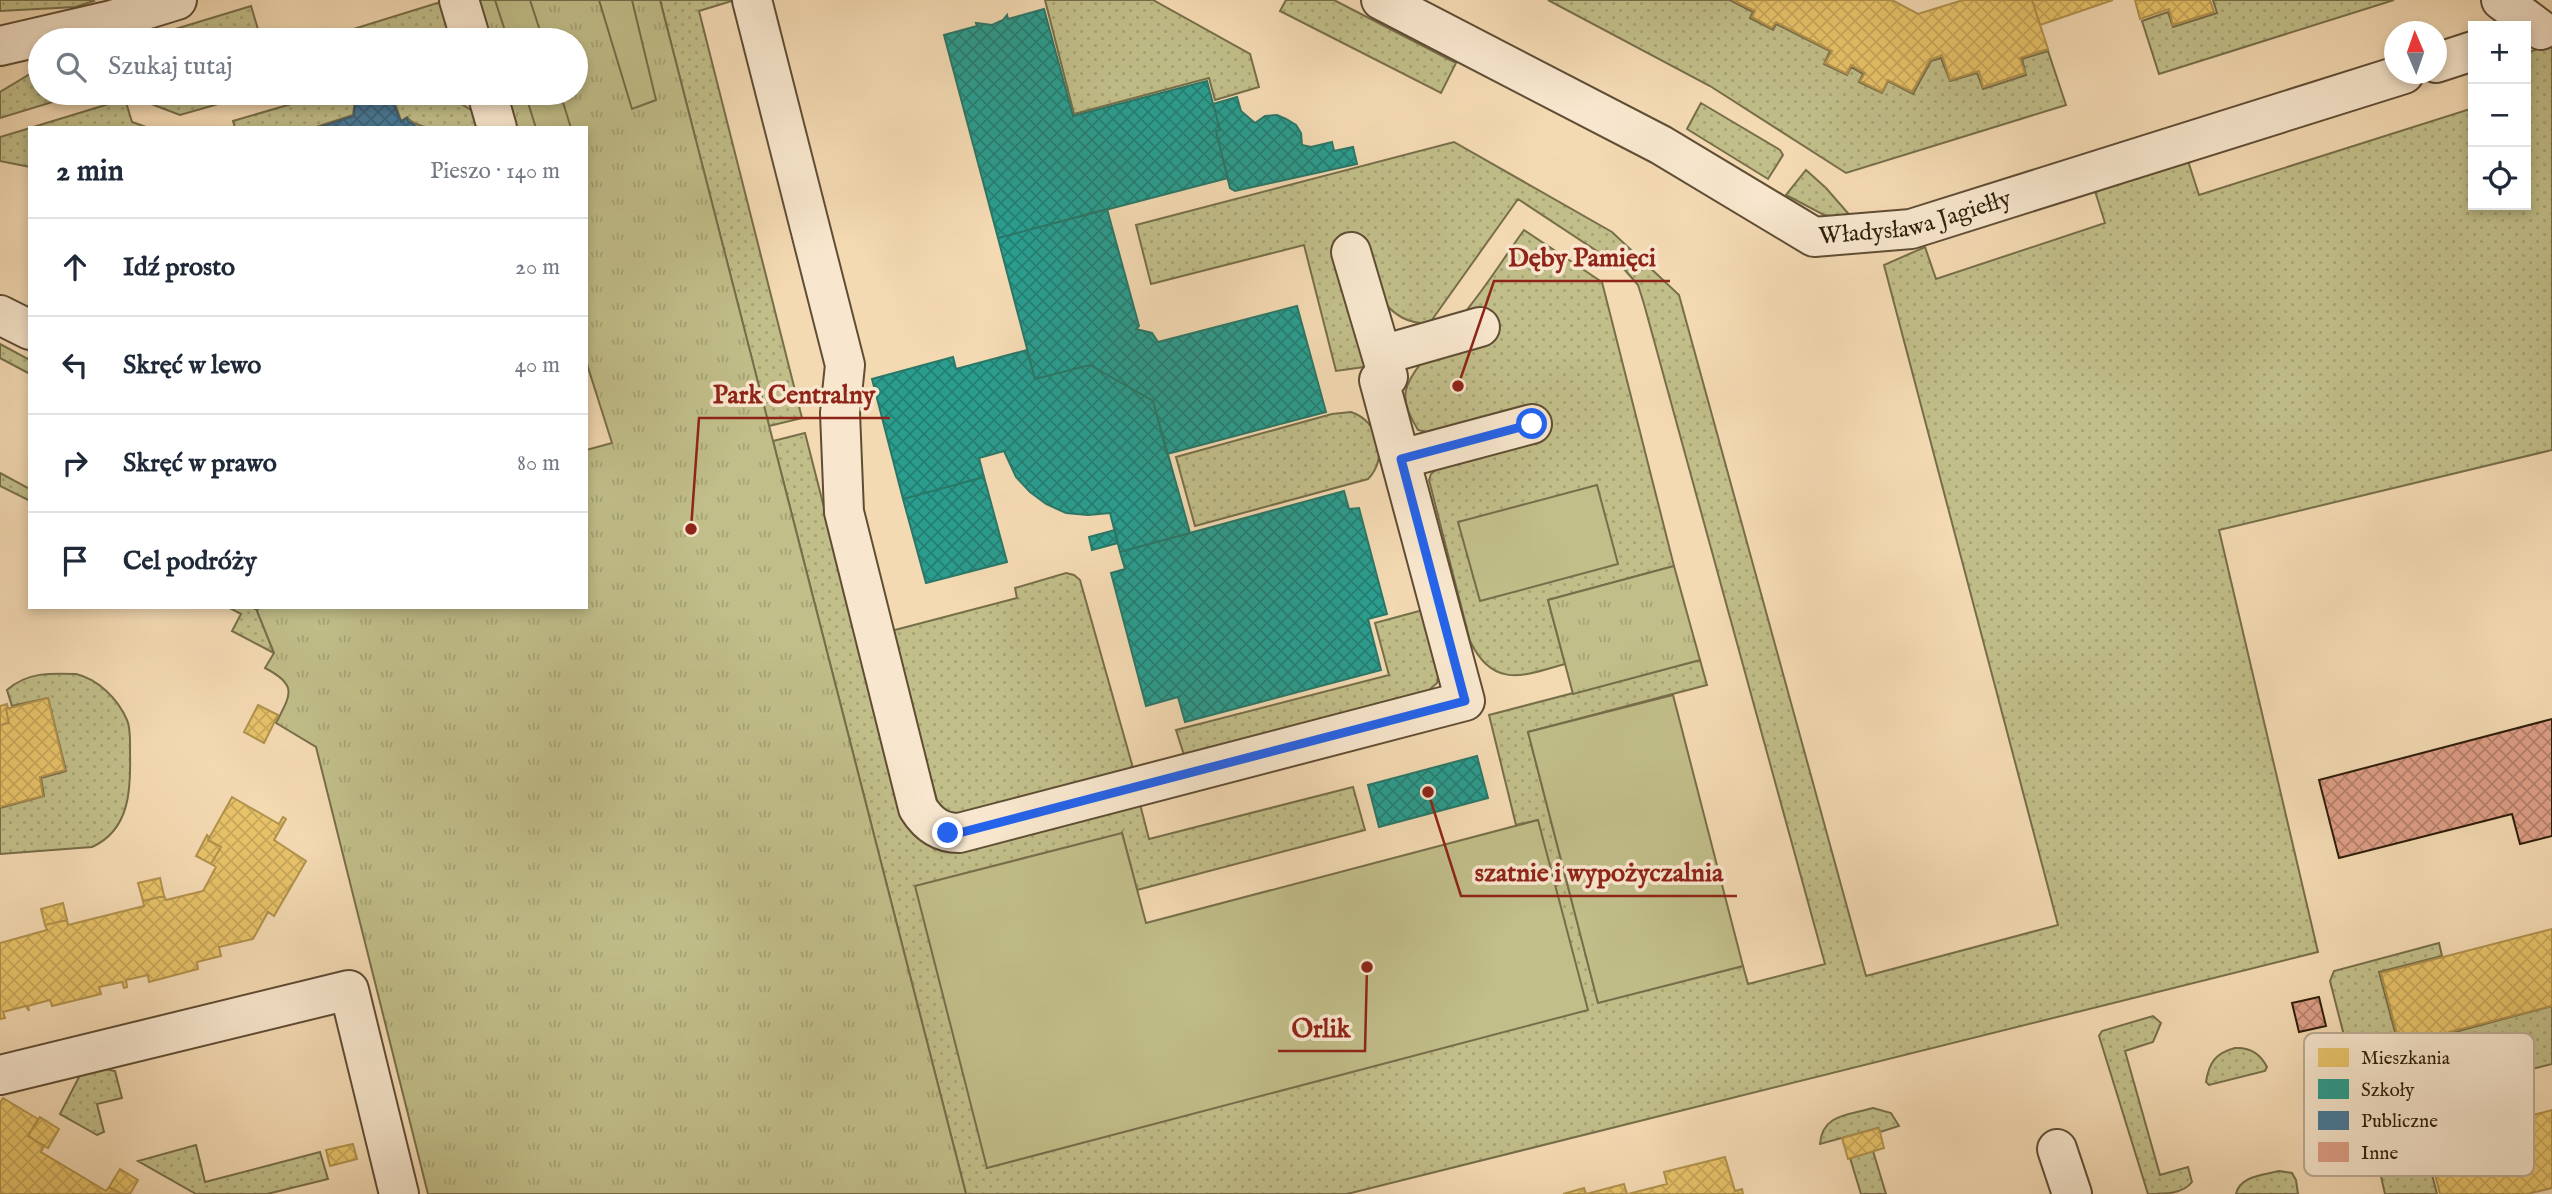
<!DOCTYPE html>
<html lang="pl">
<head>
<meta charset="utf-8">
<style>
  body { margin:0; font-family:"IM FELL English",serif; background:#f6f6f7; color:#1f2937 }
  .controls { position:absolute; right:21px; top:21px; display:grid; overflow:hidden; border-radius:0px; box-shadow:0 4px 10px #0003 }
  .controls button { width:63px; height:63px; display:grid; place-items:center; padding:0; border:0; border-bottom:2px solid #e0e1e3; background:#fff; color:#1f2937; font:35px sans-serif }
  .compass { position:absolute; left:2384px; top:21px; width:63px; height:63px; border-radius:50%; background:#fff; box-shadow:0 4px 10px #0003; rotate:358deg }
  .stop { position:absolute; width:21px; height:21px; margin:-16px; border:5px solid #2563eb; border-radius:50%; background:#fff }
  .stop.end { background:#2563eb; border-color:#fff; box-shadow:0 2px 7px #0008 }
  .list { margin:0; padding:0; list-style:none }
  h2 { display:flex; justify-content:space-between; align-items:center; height:91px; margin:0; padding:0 28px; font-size:30px }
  h2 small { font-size:23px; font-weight:400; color:#747a83 }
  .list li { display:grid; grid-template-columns:46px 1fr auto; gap:21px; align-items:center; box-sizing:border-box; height:98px; padding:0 28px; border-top:2px solid #e0e1e3 }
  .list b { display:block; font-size:26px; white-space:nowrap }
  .list em { font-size:23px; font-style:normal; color:#747a83 }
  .icon { flex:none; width:38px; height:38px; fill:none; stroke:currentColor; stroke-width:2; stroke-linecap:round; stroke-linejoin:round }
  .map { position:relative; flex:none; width:2552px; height:1194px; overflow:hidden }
  .search { position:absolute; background:#fff; box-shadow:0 4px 10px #0003; left:28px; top:28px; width:560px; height:77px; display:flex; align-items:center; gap:18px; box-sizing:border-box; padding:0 24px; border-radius:38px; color:#747a83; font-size:26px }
  .panel { position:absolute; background:#fff; box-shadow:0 4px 10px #0003; left:28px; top:126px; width:560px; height:483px; border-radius:0px }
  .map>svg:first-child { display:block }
</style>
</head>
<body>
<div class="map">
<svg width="2552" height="1194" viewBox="0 0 2552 1194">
  <defs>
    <pattern id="grass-dots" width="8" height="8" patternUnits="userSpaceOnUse" patternTransform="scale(1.75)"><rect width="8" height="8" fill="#c1be89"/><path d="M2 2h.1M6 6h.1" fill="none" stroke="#a6a375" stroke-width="1.8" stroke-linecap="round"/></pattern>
    <pattern id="park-tufts" width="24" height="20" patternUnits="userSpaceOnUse" patternTransform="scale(1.75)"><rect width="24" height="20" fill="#c1be89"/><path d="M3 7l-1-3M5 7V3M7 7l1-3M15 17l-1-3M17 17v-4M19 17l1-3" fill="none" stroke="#a6a375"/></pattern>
    <pattern id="homes-cross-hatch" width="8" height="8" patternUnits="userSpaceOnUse" patternTransform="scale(1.75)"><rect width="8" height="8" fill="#e9c46a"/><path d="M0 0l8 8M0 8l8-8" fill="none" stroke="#c8a85b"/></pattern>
    <pattern id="schools-cross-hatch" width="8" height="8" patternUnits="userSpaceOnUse" patternTransform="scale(1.75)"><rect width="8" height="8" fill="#2a9d8f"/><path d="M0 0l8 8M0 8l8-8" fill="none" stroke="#247f73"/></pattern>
    <pattern id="public-cross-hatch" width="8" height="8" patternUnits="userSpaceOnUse" patternTransform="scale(1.75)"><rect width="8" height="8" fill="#457b9d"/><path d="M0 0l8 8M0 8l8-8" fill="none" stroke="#3a647e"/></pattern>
    <pattern id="building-cross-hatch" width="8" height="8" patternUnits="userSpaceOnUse" patternTransform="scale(1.75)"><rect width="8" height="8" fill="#df9f87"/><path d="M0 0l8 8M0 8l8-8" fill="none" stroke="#b5816d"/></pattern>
  </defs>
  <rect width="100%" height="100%" fill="#f4dab3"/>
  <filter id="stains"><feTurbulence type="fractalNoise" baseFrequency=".00286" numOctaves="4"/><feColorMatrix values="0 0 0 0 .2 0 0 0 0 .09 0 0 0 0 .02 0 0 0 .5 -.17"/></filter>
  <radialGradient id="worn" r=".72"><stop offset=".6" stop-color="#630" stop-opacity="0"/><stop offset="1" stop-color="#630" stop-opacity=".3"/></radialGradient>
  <!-- grass -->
  <path fill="url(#grass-dots)" stroke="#776e4a" stroke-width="2" d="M0,0H93L94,1L75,7L0,11Z
    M447,0L460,40H318Z
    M660,0H735L699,11L802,418L769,426Z
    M1045,0H1153L1250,54L1259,87L1215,100L1209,78L1074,114Z
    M1286,0H1334L1456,63L1441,93L1280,11Z
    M1548,0H1730L1753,12L1750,18L1773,30L1776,24L1830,51L1824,64L1847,75L1851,67L1863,74L1859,82L1882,93L1888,81L1913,94L1931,61L1941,58L1950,81L1977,73L1983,89L2026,75L2022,59L2048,51L2066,105L1846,173L1710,86Z
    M2213,0H2394L2159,74L2142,21L2168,12L2173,27L2217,13Z
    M251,6L260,36L246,40H139Z
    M2552,44V450L2219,530L2318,952L1347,1194H966L773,441L805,433L902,812L913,831L1140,804L1149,839L1353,787L1365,830L1137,890L1122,833L987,1167L1538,820L1516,825L1489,715L1700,660L1707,685L1528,732L1598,1002L1743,966L1748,984L1825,964L1644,304L1638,285L1624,269L1518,199L1429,324C1407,323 1395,316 1381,299L1371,366L1336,371L1304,245L1151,284L1136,225L1454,142L1612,232L1679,295L1866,976L2058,925L1884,265L1925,247L1936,279L2105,223L2095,191L2188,161L2199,195L2473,108V205H2526V53Z
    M40,68V93H82L0,118V92Z
    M148,93H257L180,115L151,104Z
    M329,93H364L355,102L353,115L313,128H235L233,121Z
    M386,93H443L481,116L485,128C464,128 420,134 407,117L401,121L395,103Z
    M125,99L132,122L149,128H30Z
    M1701,103L1780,150L1783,155L1768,179L1687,129Z
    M30,128V167L0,161V137Z
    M1806,170L1826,188L1853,219L1824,215L1786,195Z
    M1524,230L1602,282L1674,566L1548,600L1565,664C1523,676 1493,689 1470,641L1429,480L1431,474L1439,467L1547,435L1540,406L1433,434L1418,430C1411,418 1403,404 1406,390C1412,366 1446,337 1461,317C1484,290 1503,259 1524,230Z
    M0,344L30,360V374L0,358Z
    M1351,412C1379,421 1389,458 1368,479L1195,526L1176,457L1332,414Z
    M0,473L30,489V501L0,486Z
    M1066,573L1074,575L1080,580L1133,768L957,815H949L939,808L891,631L1017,598L1015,588Z
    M228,607H251L257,610L274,653L232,631L241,614Z
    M1423,610L1439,670L1437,683L1429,690L1184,755L1176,730L1389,675L1375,623Z
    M76,674C98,679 118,699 127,720C131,729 130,743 130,753C131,789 130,830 92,847L0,854V808L44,796L41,778L66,771L48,698L12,706L7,690C27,672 51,673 76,674Z
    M2439,943L2442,956L2379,972L2399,1047L2424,1041L2427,1049L2453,1042L2451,1033L2552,1006V1064L2369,1111L2362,1106L2330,981L2334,971Z
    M2153,1016L2161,1023L2153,1042L2125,1051L2160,1175L2188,1167L2192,1182C2183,1194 2165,1194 2148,1194L2099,1036L2102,1031Z
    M2235,1048C2250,1047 2260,1053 2267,1067L2265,1071L2209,1085L2206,1082C2209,1062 2216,1053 2235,1048Z
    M105,1069L115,1071L122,1098L97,1104L104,1132L97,1135L60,1114L80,1075Z
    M2478,1099L2484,1123L2423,1140L2437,1194H2385L2370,1128Z
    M1873,1108L1891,1113L1899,1126L1880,1132L1878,1128L1820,1144C1822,1114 1849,1115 1873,1108Z
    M196,1145L205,1182L320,1152L328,1179L267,1194H196L138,1161Z
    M1873,1151L1886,1194H1861L1850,1158Z
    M2279,1171L2292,1173L2296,1180L2298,1194H2236C2240,1176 2263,1175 2279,1171Z"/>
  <!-- park -->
  <path fill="url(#park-tufts)" stroke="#776e4a" stroke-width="2" d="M474,0H660L966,1194H428L316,747L276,723C291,694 298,685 265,668L274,653L257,611L259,607H586V450L612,443L586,361V128H514L503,93H576V40H486Z
    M1674,566L1700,660L1573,694L1548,600Z"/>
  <!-- garden -->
  <path fill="#c1be89" stroke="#776e4a" stroke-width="2" d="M495,0H530L543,40H508Z
    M599,0H632L656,100L632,109Z
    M525,93H560L571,128H536Z
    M1597,485L1618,564L1480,601L1458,522Z
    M1673,695L1743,966L1598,1003L1528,732Z
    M1538,820L1588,1010L987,1168L915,886L1122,833L1146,923Z"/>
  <!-- homes -->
  <path fill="url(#homes-cross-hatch)" stroke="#b1924d" stroke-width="2" d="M1733,0H1892L1918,14L1963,0H2032L2048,49L2020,58L2025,73L1983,87L1979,71L1950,80L1942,55L1930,60L1912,92L1888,80L1882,92L1860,81L1865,73L1851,65L1847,74L1825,63L1832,51L1776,22L1772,28L1752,17L1755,11Z
    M2032,0H2113L2040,25Z
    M2135,0H2210L2214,12L2173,25L2169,9L2140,19Z
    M48,698L65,770L40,777L43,796L0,807V725L9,723L6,709Z
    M7,704L8,708L6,709L9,723L0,725V706Z
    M258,705L278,715L264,743L244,732Z
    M232,797L279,824L283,817L286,819L274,840L306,861L274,916L268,912L253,939L219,947L221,956L197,962L198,969L149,982L148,975L126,980L127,987L124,988L122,982L99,987L101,994L52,1006L50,1000L28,1006L29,1011L26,1006L3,1012L5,1018L0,1019V943L47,930L45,925L67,920L68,925L144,906L143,901L164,896L166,900L203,891L216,867L211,864L221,847L208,840Z
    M207,835L209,837L208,840L221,847L211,864L196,856Z
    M160,878L164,896L143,901L138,883Z
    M63,903L67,920L45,925L41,909Z
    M2552,929V1006L2449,1032L2452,1041L2427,1048L2425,1039L2400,1045L2381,973Z
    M3,1098L38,1119L28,1136L44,1146L41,1152L106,1191L109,1187L122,1194H0V1103Z
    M2552,1110V1188L2527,1194H2440L2427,1143Z
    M40,1117L59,1129L48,1148L28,1136Z
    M1879,1128L1884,1148L1848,1159L1842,1138Z
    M353,1144L357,1159L330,1166L326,1150Z
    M1725,1157L1735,1191L1742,1189L1743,1194H1628L1667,1184L1664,1172Z
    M120,1169L138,1180L130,1194H122L109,1187Z
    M1624,1184L1627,1194H1563L1584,1188L1586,1194Z"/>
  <!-- schools -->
  <path fill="url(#schools-cross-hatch)" stroke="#2b7767" stroke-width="2" d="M1044,9L1073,116L1207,81L1220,130L1216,131L1228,178L998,238L944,35L977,26L976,23L992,25L1003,20L1007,15L1008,19Z
    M1237,97L1241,111L1255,123L1265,116L1277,115L1286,119L1296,125L1301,133L1302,145L1311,147L1332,142L1334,151L1353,147L1357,164L1235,191L1230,188L1216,131L1220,130L1213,104Z
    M1107,209L1139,326L1136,329L1152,333L1158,342L1297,306L1326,412L1167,454L1153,401L1090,365L1035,379L998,238Z
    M1027,350L1035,379L1090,365L1153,401L1190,533L1120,552L1110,513L1088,515L1066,513L1046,504L1030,492L1016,477L1004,451L979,458L984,477L903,499L872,379L953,357L956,369Z
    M984,477L1007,562L926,583L903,499Z
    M1344,491L1349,509L1359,508L1387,614L1368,619L1381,670L1185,722L1178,697L1146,706L1111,573L1125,569L1120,552Z
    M1115,530L1118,543L1092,550L1089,537Z
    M1477,756L1488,798L1379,827L1368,785Z"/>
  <!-- public -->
  <path fill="url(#public-cross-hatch)" stroke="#3e5f71" stroke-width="2" d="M365,93L385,94L391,98L401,122L407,118L408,121L419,128H317L354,116L355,103Z"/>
  <!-- building -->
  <path fill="url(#building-cross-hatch)" stroke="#2d1e0a" stroke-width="2" d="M2552,719V836L2520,844L2512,814L2339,858L2319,780Z
    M2319,997L2326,1026L2299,1032L2292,1003Z"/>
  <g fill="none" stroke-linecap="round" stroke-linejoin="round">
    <!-- minor casing -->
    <g stroke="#5f4d34" stroke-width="42">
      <g id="minor">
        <path d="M459,0L471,40"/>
        <path d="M752,0L845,365L840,413L844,512L918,808C928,824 940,833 959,833L1465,701L1379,380L1388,377L1351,252"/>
        <path id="s1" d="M1381,0L1661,145L1814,237L1911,229L2404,74"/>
        <path d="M2501,0L2541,30"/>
        <path d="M0,46L112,20L177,0"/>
        <path d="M2436,63L2473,51"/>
        <path d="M487,93L497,128"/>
        <path d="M0,315L30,330"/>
        <path d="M1382,355L1480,327"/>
        <path d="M1401,459L1532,424"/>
        <path d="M0,1075L349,990L399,1194"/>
        <path d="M2057,1149L2072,1194"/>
      </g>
    </g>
    <!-- minor -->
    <use href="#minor" stroke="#f8e7ce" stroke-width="38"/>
  </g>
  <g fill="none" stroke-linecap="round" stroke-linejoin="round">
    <!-- route -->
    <path stroke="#2563eb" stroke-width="9" d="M948,833H959L1465,701L1401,459L1532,424"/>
  </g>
  <g text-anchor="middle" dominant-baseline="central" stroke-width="7" stroke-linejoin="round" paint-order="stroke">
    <!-- street labels -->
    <g font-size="24" fill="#2d1e0a" stroke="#f8e7ce">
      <text stroke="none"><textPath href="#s1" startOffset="597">Władysława Jagiełły</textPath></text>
    </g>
  </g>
  <!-- legend -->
  <rect x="2304" y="1033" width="230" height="143" rx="10" fill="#f8e7ce" stroke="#bbab93" stroke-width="2"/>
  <rect x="2318" y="1048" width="31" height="19" fill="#e9c46a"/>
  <rect x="2318" y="1079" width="31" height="20" fill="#2a9d8f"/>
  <rect x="2318" y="1111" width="31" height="19" fill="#457b9d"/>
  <rect x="2318" y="1142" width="31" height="20" fill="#df9f87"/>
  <g font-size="19" fill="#2d1e0a">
    <text x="2361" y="1064">Mieszkania</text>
    <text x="2361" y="1096">Szkoły</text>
    <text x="2361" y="1127">Publiczne</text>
    <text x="2361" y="1159">Inne</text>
  </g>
  <!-- callouts -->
  <path fill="none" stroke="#8f2418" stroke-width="2.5" d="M1458 386L1494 281H1670M691 529L699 418H890M1428 792L1461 896H1737M1367 967L1365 1051H1278"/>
  <g fill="#8f2418" stroke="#f8e7ce" stroke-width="2.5">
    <circle cx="1458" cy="386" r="7"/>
    <circle cx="691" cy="529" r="7"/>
    <circle cx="1428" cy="792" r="7"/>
    <circle cx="1367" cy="967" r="7"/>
  </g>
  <g font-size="26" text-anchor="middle" font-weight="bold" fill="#8f2418" stroke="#f8e7ce" stroke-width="7" stroke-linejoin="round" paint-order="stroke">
    <text x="1582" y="266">Dęby Pamięci</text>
    <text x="794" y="403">Park Centralny</text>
    <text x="1599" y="881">szatnie i wypożyczalnia</text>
    <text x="1321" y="1037">Orlik</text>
  </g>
  <rect width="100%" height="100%" filter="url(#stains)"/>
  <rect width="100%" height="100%" fill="url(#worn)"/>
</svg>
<div class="controls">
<button>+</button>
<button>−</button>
<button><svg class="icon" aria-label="locate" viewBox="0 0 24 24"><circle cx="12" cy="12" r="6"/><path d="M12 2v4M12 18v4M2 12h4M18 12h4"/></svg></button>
</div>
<svg class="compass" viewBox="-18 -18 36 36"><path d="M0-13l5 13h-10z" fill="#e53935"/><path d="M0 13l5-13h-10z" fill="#747a83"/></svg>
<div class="stop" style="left:1532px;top:424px"></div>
<div class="stop end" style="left:948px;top:833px"></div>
<div class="search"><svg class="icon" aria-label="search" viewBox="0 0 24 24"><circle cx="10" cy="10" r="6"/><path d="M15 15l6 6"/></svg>Szukaj tutaj</div>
<section class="panel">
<h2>2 min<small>Pieszo · 140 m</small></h2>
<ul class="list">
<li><svg class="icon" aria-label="ahead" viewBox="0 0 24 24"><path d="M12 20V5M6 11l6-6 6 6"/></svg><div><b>Idź prosto</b></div><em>20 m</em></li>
<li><svg class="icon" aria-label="left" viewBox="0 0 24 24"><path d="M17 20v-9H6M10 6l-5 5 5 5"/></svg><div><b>Skręć w lewo</b></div><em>40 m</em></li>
<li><svg class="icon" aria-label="right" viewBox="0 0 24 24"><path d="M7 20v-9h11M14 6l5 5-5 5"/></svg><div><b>Skręć w prawo</b></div><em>80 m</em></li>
<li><svg class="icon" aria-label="arrive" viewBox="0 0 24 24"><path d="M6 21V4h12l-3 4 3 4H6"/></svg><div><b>Cel podróży</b></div></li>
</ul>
</section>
</div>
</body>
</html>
